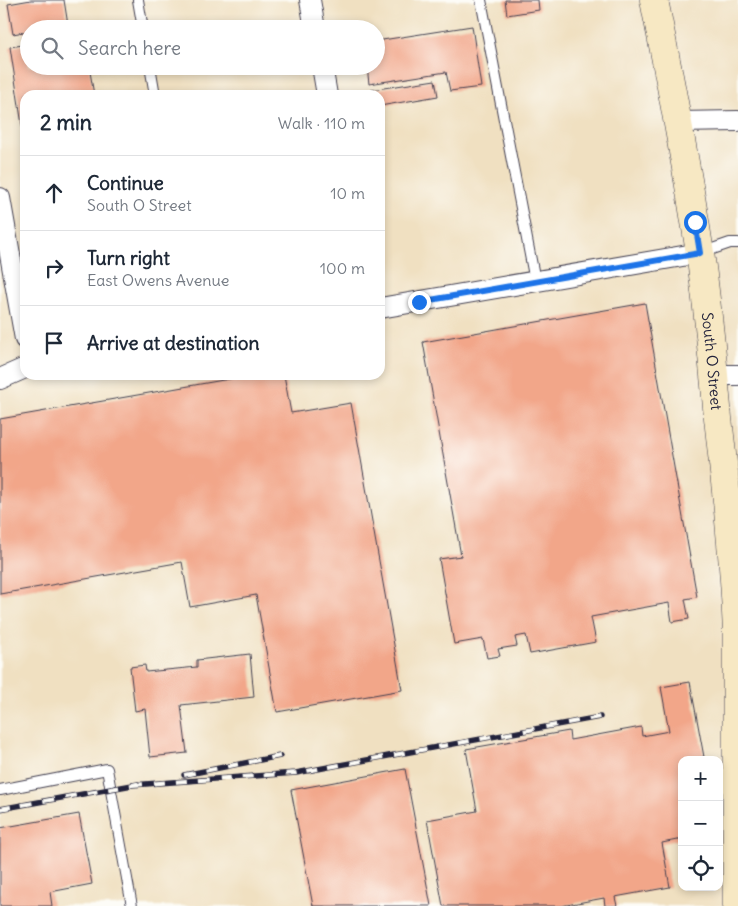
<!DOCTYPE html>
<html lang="en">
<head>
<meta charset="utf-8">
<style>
  body { margin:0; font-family:Delius,sans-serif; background:#f6f6f7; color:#1f2937 }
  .controls { position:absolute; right:15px; bottom:15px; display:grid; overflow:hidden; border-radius:10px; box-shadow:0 2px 8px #0003 }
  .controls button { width:45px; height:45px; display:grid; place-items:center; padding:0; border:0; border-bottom:1px solid #e0e1e3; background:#fff; color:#1f2937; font:25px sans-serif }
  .stop { position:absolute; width:15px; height:15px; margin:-11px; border:4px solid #1a73e8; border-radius:50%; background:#fff }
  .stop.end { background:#1a73e8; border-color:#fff; box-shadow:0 1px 5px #0008 }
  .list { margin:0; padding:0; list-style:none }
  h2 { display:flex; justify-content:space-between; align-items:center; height:65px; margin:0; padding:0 20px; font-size:21px }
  h2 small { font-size:16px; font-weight:400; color:#747a83 }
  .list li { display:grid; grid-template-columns:32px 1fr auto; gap:15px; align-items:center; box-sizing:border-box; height:75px; padding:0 20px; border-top:1px solid #e0e1e3 }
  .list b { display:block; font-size:19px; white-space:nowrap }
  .list p { margin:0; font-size:16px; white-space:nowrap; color:#747a83 }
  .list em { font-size:16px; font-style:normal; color:#747a83 }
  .icon { flex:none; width:28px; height:28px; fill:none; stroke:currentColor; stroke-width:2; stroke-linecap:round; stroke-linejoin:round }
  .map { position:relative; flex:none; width:738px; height:906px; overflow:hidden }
  .search { position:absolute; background:#fff; box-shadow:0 2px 8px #0003; left:20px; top:20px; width:365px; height:55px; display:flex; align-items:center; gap:12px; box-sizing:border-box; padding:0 18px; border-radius:28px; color:#747a83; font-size:19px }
  .panel { position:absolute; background:#fff; box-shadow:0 2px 8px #0003; left:20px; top:90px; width:365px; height:290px; border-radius:15px }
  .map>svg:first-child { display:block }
</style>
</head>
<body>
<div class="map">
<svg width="738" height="906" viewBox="0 0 738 906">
  <rect width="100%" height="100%" fill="#fdfcf7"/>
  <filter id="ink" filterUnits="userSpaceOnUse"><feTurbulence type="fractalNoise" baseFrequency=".02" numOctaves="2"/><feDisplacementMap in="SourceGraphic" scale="10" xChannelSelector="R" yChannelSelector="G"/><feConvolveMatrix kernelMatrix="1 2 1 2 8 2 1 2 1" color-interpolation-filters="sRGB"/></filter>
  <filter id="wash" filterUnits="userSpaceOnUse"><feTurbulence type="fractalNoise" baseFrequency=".0096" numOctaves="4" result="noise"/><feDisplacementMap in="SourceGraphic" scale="20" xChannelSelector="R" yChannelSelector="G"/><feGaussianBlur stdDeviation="1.12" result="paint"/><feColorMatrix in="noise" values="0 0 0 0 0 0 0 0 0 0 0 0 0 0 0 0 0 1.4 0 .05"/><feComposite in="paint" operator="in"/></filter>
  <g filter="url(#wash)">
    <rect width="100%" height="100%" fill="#f0e0c1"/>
    <g id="blocks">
      <!-- building -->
      <path fill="#f2a689" d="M31,0H64L68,25L43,29H29V31L13,34L8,4Z
        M505,0H538L539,10L507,15Z
        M472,26L481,87L450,91L446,72L369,84L367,66H376V41Z
        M29,44V66H89L94,95H25L24,138L10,47Z
        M435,80L438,96L380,106V95H372L371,90Z
        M645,303L697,597L685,599L689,619L672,622L669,603L591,617L596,642L530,654L526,635L515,637L517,646L498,649L500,656L487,658L483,639L454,644L439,559L461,556L423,342Z
        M252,375H284L291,413L351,403L402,690L277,712L256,595L190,607L182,562L0,594V419Z
        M250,654L254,697L181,705L187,753L150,757L145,709L135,711L130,667L145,665L146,672L197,667V660Z
        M690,682L704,757L682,760V839L662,843L670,887L615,897L617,906H605L604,898L561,906H443L427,820L477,811L466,749L569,731L570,740L641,727L642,736L669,731L661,687Z
        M405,769L431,906H313L291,790Z
        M79,814L92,884L50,892L52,906H0V828Z"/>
    </g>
  </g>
  <g filter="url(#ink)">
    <use href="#blocks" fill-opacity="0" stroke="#413e4f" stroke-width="1"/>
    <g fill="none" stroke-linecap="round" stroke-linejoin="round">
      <!-- service casing -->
      <g stroke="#413e4f" stroke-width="12">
        <path id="service" d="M138,0L143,29
          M481,0L535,281
          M150,66L155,95
          M701,253L730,243H738
          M0,790L107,769L132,906"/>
      </g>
      <!-- minor casing -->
      <g stroke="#413e4f" stroke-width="22">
        <path id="minor" d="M310,0L315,29
          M322,66L327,95
          M678,122L738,121
          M0,198L25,339
          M380,308L700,253
          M714,375H738
          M0,379L25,368"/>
      </g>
      <!-- secondary casing -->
      <g stroke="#413e4f" stroke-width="29">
        <g id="secondary">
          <path id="s1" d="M654,0C671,84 687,168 700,253C708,307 713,363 718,418C726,489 734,560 737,632V906"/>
        </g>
      </g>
      <!-- service -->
      <use href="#service" stroke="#fff" stroke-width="10"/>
      <!-- minor -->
      <use href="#minor" stroke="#fff" stroke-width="20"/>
      <!-- secondary -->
      <use href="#secondary" stroke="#f7e8c3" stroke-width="28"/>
      <!-- rail casing -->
      <g stroke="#22223b" stroke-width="5.5">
        <path id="rail" d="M184,775L280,756
          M132,785L296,773L600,717
          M0,809L138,784"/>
      </g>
      <!-- rail -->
      <use href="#rail" stroke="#fdfcf7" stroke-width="4" stroke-dasharray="11" stroke-linecap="butt"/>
    </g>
  </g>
  <g fill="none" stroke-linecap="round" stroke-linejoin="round" filter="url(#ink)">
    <!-- route -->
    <path stroke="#1a73e8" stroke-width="6" d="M419,302L700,253L695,222"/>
  </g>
  <g text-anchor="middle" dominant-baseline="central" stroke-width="4" stroke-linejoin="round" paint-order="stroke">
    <!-- street labels -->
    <g font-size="15" fill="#22223b" stroke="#fdfcf7">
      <text stroke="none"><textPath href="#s1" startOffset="366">South O Street</textPath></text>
    </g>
  </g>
</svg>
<div class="controls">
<button>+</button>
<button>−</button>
<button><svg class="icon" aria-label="locate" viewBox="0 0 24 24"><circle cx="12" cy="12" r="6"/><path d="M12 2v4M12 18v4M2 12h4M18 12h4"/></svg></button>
</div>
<div class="stop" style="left:695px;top:222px"></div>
<div class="stop end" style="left:419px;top:302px"></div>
<div class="search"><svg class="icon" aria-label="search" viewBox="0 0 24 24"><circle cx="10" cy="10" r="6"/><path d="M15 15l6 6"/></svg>Search here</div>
<section class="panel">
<h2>2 min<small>Walk · 110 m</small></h2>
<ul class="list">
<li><svg class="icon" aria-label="ahead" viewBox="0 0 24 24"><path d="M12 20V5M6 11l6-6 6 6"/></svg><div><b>Continue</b><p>South O Street</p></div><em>10 m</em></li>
<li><svg class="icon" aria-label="right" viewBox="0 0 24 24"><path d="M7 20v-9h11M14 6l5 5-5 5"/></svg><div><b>Turn right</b><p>East Owens Avenue</p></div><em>100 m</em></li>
<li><svg class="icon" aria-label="arrive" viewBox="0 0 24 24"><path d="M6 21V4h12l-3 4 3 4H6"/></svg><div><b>Arrive at destination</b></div></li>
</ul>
</section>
</div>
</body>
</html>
